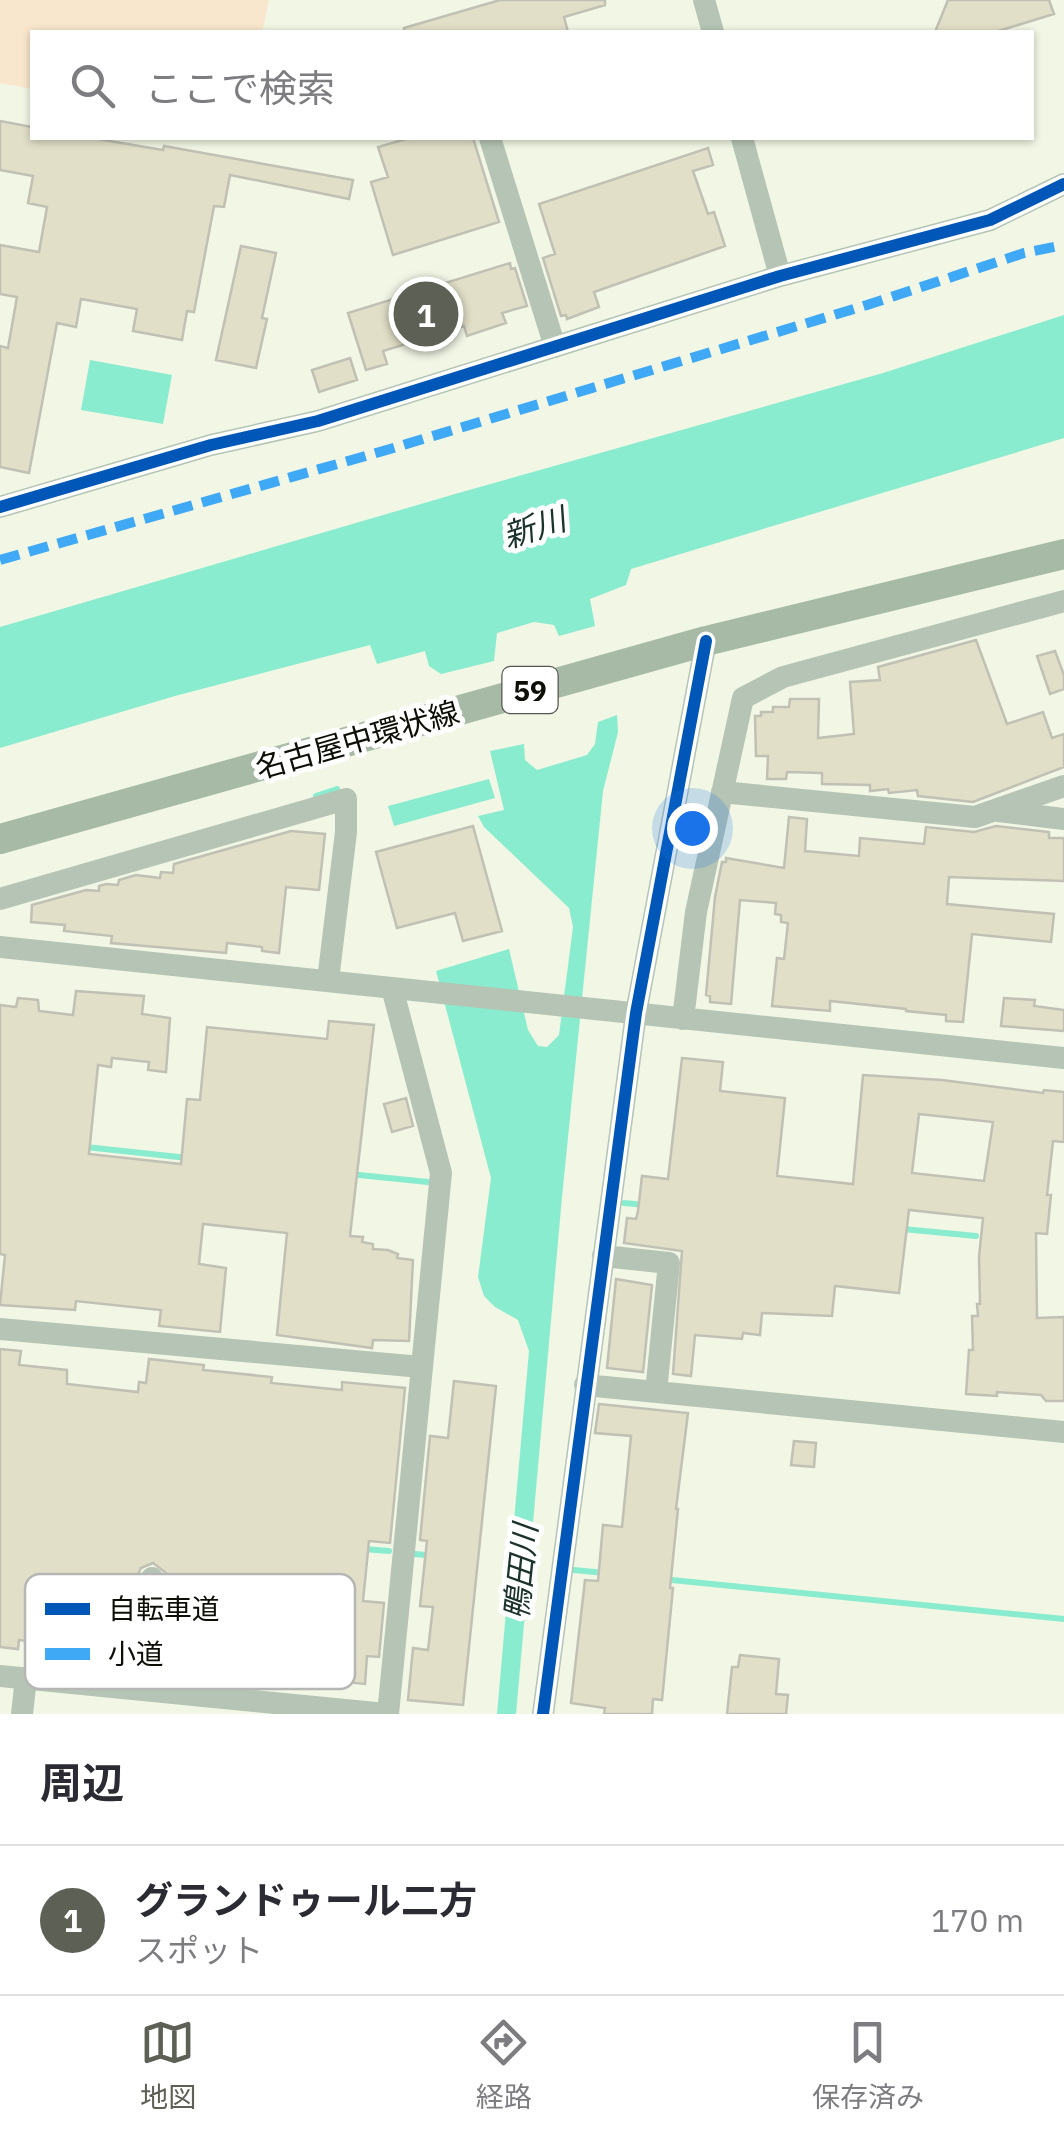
<!DOCTYPE html>
<html lang="ja">
<head>
<meta charset="utf-8">
<style>
  body { margin:0; font-family:"IBM Plex Sans","Noto Sans JP",sans-serif; background:#f2f2f3; color:#2b2b33 }
  .you { position:absolute; left:692px; top:828px; width:35px; height:35px; margin:-25px; border:8px solid #fff; border-radius:50%; background:#1a73e8; box-shadow:0 0 0 15px #1a73e833 }
  .badge { display:grid; place-items:center; width:65px; height:65px; border-radius:50%; background:#5d6054; color:#fff; font-size:32px; font-weight:700 }
  .pin { position:absolute; translate:-50% -50%; border:5px solid #fff; box-shadow:0 2px 10px #0006 }
  .list { margin:0; padding:0; list-style:none }
  h2 { display:flex; justify-content:space-between; align-items:center; height:130px; margin:0; padding:0 40px; font-size:42px }
  h2 small { font-size:32px; font-weight:400; color:#7c7c81 }
  .list li { display:grid; grid-template-columns:65px 1fr auto; gap:30px; align-items:center; box-sizing:border-box; height:150px; padding:0 40px; border-top:2px solid #e1e1e2 }
  .list b { display:block; font-size:38px; white-space:nowrap }
  .list p { margin:0; font-size:32px; white-space:nowrap; color:#7c7c81 }
  .list em { font-size:32px; font-style:normal; color:#7c7c81 }
  .icon { flex:none; width:55px; height:55px; fill:none; stroke:currentColor; stroke-width:2; stroke-linecap:round; stroke-linejoin:round }
  .map { position:relative; flex:none; width:1064px; height:1714px; overflow:hidden }
  .search { position:absolute; background:#fff; box-shadow:0 2px 8px #0004; left:30px; right:30px; top:30px; height:110px; display:flex; align-items:center; gap:25px; box-sizing:border-box; padding:0 35px; border-radius:0px; color:#7c7c81; font-size:38px }
  .sheet { height:280px; background:#fff }
  nav { display:flex; justify-content:space-around; align-items:center; box-sizing:border-box; height:140px; border-top:2px solid #e1e1e2; background:#fff; font-size:28px; color:#7c7c81 }
  nav a { display:grid; justify-items:center; gap:5px }
  nav .on { color:#5d6054 }
  .map>svg:first-child { display:block }
</style>
</head>
<body>
<div class="map">
<svg width="1064" height="1714" viewBox="0 0 1064 1714">
  <rect width="100%" height="100%" fill="#f1f6e5"/>
  <!-- pitch -->
  <path fill="#f9e7cd" d="M0,0H269L262,32H32V89L0,83Z"/>
  <!-- water -->
  <path fill="#8aeccf" d="M1064,315V438L631,569L626,585L590,599L595,626L559,636L554,625L534,622L497,633L494,661L441,674L429,666L425,651L377,664L370,645L175,696L0,748V627L455,494L883,373Z
    M90,360L172,375L163,424L81,410Z
    M617,715L618,732L603,791L562,1197L516,1714H497L529,1351L518,1320L495,1307L484,1296L478,1277L491,1178L436,971L509,949L528,1030L538,1046L547,1047L559,1035L573,927L569,908L484,827L478,816L504,810L490,751L524,744L525,760L537,770L587,755L595,744L598,722Z
    M489,779L495,798L394,826L388,806Z"/>
  <g fill="none" stroke-linecap="round" stroke-linejoin="round">
    <!-- stream -->
    <path stroke="#8aeccf" stroke-width="6" d="M316,796L337,789
      M86,1147L188,1158
      M349,1174L428,1182
      M624,1203L646,1205
      M903,1229L976,1236
      M364,1549L389,1551
      M415,1554L425,1555
      M510,1563L536,1566
      M574,1570L605,1573
      M662,1579L1064,1619"/>
  </g>
  <!-- building -->
  <path fill="#e2dfc8" stroke="#c0c1b4" stroke-width="2.5" fill-rule="evenodd" d="M500,0H605V5L564,17L568,32H404V28Z
    M948,0H1049L1054,14L995,32H935Z
    M0,121L32,127V138H92L163,150L164,146L353,180L349,199L230,175L224,207L214,206L194,312L187,311L182,340L133,331L137,309L81,299L76,327L57,323L29,473L0,467V346L8,348L17,297L0,294V245L39,252L47,207L28,203L33,176L0,170Z
    M409,138H473L499,222L393,255L371,182L388,177L378,147Z
    M708,148L713,165L693,171L708,214L714,212L725,246L594,292L599,307L567,319L566,315L561,316L543,258L555,254L539,204Z
    M241,246L276,253L262,318L267,319L256,368L216,360Z
    M510,263L511,269L515,268L527,306L502,313L506,323L467,336L464,326L383,351L387,364L366,370L348,313Z
    M350,358L357,380L319,392L312,370Z
    M976,640L1007,724L1043,712L1052,738L1064,734V767L973,802L918,796L917,790L889,793L888,789L870,791V785L822,784V773L787,772L786,779H767L768,756H756L755,716H761V712H773V707H789L790,699H819L818,738L854,734L850,682L880,680L878,667Z
    M1055,651L1064,675V689L1050,694L1037,656Z
    M789,817L807,819L805,851L859,856L860,838L924,844L926,827L974,832L996,826L1049,832V838H1064V881L949,877L947,904L1054,914L1051,942L972,934L963,1022L946,1021V1015L906,1011V1009L830,1001V1011L772,1006L777,958L784,959L788,923L781,922V915L775,914L776,903L740,900L731,1004L710,1002V996L706,995L715,897L722,862H726V858L784,868Z
    M473,826L502,931L463,941L455,913L397,928L376,852Z
    M291,831L325,834L319,890L286,887L279,953L262,951V947L227,943L226,953L111,943L112,936L64,931L65,925L31,922L32,905L86,890L99,891V886L106,884L118,885L119,880L136,875L160,878L161,872L173,873L174,864Z
    M76,991L144,996L142,1014L170,1018L166,1072L148,1070L149,1062L112,1058L111,1067L98,1065L89,1154L181,1164L187,1099L200,1100L207,1027L327,1039L329,1021L374,1025L350,1236L363,1237L362,1242L373,1244V1249L388,1250L398,1254L397,1258L413,1260L409,1341L373,1340L372,1348L277,1335L287,1233L203,1224L199,1264L226,1268L220,1332L159,1326L161,1310L76,1301L75,1310L0,1305L5,1255L0,1254V1005L16,1007L18,998L38,1000L39,1011L73,1015Z
    M1004,998L1035,1000L1034,1006L1064,1010V1031L1001,1026Z
    M682,1058L723,1062L720,1091L785,1098L777,1176L853,1184L863,1075L942,1080L1043,1093L1044,1090L1064,1092V1142L1053,1141L1047,1195H1051L1047,1234L1036,1233L1037,1318L1064,1317V1401H1046L1041,1395L997,1392V1396L966,1394L969,1350H973L972,1316H978L977,1304H980L979,1257L983,1218L909,1210L899,1293L835,1286L832,1316L762,1313L760,1335L743,1333L742,1339L695,1335L691,1376L673,1374L682,1251L624,1243L627,1218L636,1219L638,1211L642,1176L668,1179ZM919,1114L993,1122L984,1181L912,1173Z
    M406,1098L413,1126L392,1132L384,1104Z
    M616,1279L652,1285L643,1372L607,1368Z
    M0,1349L21,1351L19,1365L67,1370V1384L138,1392L139,1382L146,1383L149,1359L204,1365L203,1370L272,1377L271,1383L342,1390V1382L405,1388L390,1543L369,1541L363,1601L384,1603L379,1657L367,1656L365,1684L315,1679L316,1668L180,1654L182,1627L162,1623L166,1573L153,1563L141,1568L137,1576L127,1671L109,1669L113,1637L40,1631L38,1642L19,1640L18,1649L0,1647Z
    M454,1381L496,1386L463,1705L408,1700L413,1648L428,1650L433,1607L420,1606L427,1541L420,1540L430,1436L448,1438Z
    M599,1404L688,1413L676,1509H678L670,1588H673L662,1700L653,1699L652,1714H604L605,1708L571,1703L585,1580L598,1581L603,1525L622,1527L631,1436L595,1433Z
    M794,1441L816,1443L814,1467L791,1465Z
    M740,1655L779,1659L776,1694L788,1695L786,1714H727L732,1667H738Z"/>
  <g fill="none" stroke-linecap="round" stroke-linejoin="round">
    <!-- minor -->
    <path stroke="#b5c4b4" stroke-width="22" d="M704,0L713,32
      M490,138L555,347
      M742,138L780,276
      M0,507L211,445L318,421L780,276L990,220L1064,184
      M722,792L975,817L1064,786
      M998,811L1064,819
      M0,899L346,799V832L328,980
      M0,947L1064,1058
      M683,1019L696,912L743,698L783,677L1064,601
      M603,1256L669,1263L656,1392
      M0,1329L421,1367
      M585,1385L1064,1432
      M0,1676L386,1714
      M140,1689L152,1578
      M22,1714L26,1678
      M388,1714L441,1173L392,988
      M543,1714L636,1013L706,641"/>
    <!-- major -->
    <path stroke="#a6baa5" stroke-width="30" d="M0,839L706,641L1064,554"/>
    <!-- quiet -->
    <path stroke="#3fa9f5" stroke-width="10" stroke-dasharray="20 10" stroke-linecap="butt" d="M0,560L390,449L867,305L1024,253L1064,245"/>
    <!-- cycleway casing -->
    <g stroke="#fff" stroke-width="19">
      <path id="cycleway" d="M0,507L211,445L318,421L780,276L990,220L1064,184
        M543,1714L636,1013L706,641"/>
    </g>
    <!-- cycleway -->
    <use href="#cycleway" stroke="#0057b8" stroke-width="12"/>
  </g>
  <g text-anchor="middle" dominant-baseline="central" stroke-width="10" stroke-linejoin="round" paint-order="stroke">
    <!-- shield labels -->
    <rect fill="#fff" stroke="#565751" stroke-width="2.5" x="502.5" y="667" width="55" height="46" rx="8"/>
    <g font-size="28" font-weight="bold" fill="#0d0f06">
      <text x="530" y="690">59</text>
    </g>
    <!-- street labels -->
    <g font-size="30" fill="#0d0f06" stroke="#fff">
      <text transform="translate(357 739) rotate(-16)">名古屋中環状線</text>
    </g>
    <!-- water labels -->
    <g font-size="32" font-style="italic" fill="#1b332c" stroke="#fff">
      <text transform="translate(534 527) rotate(-18)">新川</text>
      <text transform="translate(520 1572) rotate(-84)">鴨田川</text>
    </g>
  </g>
  <!-- legend -->
  <rect x="25" y="1574" width="330" height="115" rx="15" fill="#fff" stroke="#b6b7b4" stroke-width="2.5"/>
  <rect x="45" y="1603" width="45" height="12" fill="#0057b8"/>
  <rect x="45" y="1648" width="45" height="12" fill="#3fa9f5"/>
  <g font-size="28" fill="#0d0f06">
    <text x="108" y="1619">自転車道</text>
    <text x="108" y="1664">小道</text>
  </g>
</svg>
<div class="you"></div>
<div class="pin badge" style="left:426px;top:314px">1</div>
<div class="search"><svg class="icon" aria-label="search" viewBox="0 0 24 24"><circle cx="10" cy="10" r="6"/><path d="M15 15l6 6"/></svg>ここで検索</div>
</div>
<section class="sheet">
<h2>周辺<small></small></h2>
<ul class="list">
<li><span class="badge">1</span><div><b>グランドゥール二方</b><p>スポット</p></div><em>170 m</em></li>
</ul>
</section>
<nav>
<a class="on"><svg class="icon" aria-label="map" viewBox="0 0 24 24"><path d="M3 6l6-2 6 2 6-2v14l-6 2-6-2-6 2zM9 4v14M15 6v14"/></svg>地図</a>
<a><svg class="icon" aria-label="directions" viewBox="0 0 24 24"><path d="M12 3l9 9-9 9-9-9zM9 14v-3h6M13 9l2 2-2 2"/></svg>経路</a>
<a><svg class="icon" aria-label="saved" viewBox="0 0 24 24"><path d="M7 4h10v16l-5-4-5 4z"/></svg>保存済み</a>
</nav>
</body>
</html>
